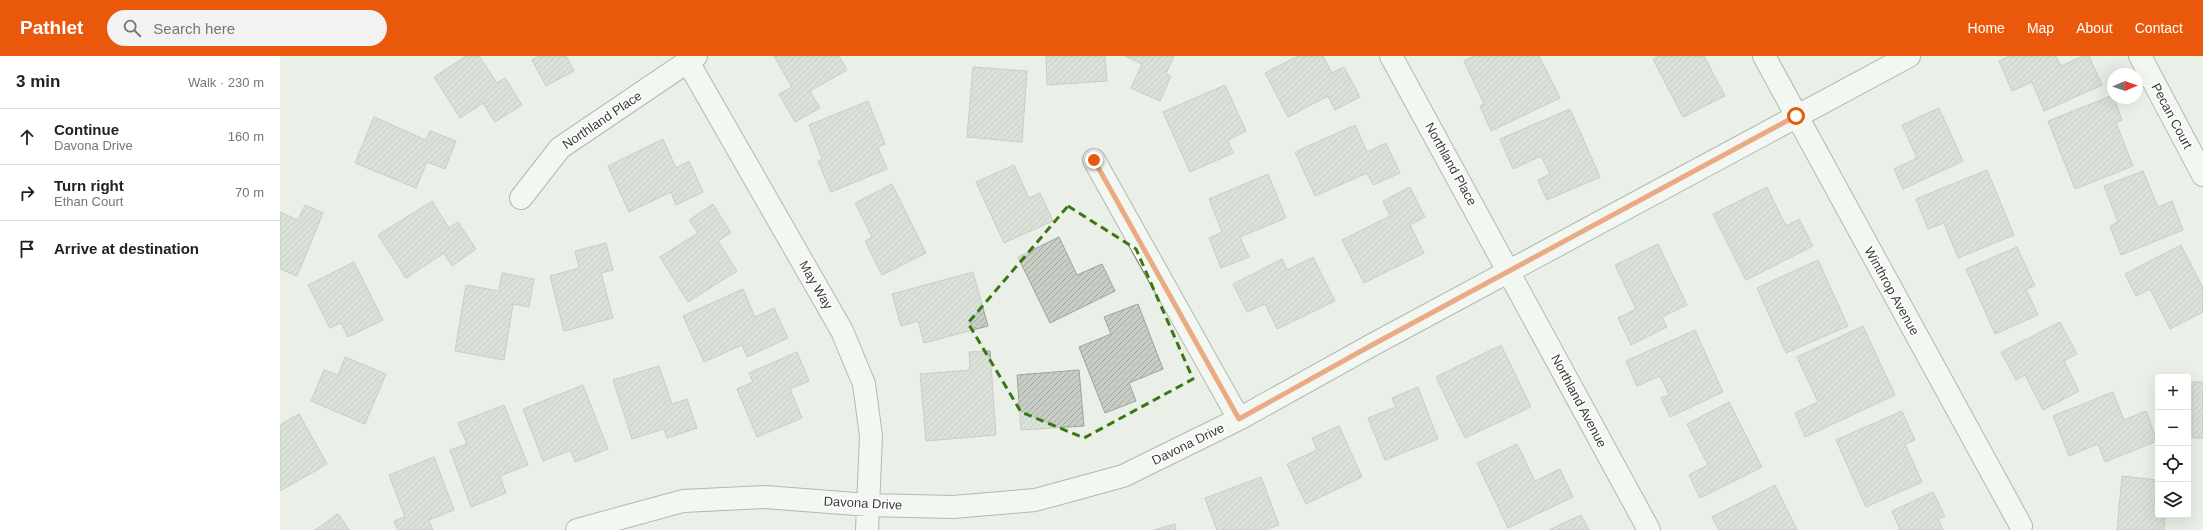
<!DOCTYPE html>
<html lang="en">
<head>
<meta charset="utf-8">
<style>
  body { margin:0; font-family:Helvetica,sans-serif; background:#f2f2f2; color:#222 }
  .controls { position:absolute; right:12px; bottom:12px; display:grid; overflow:hidden; border-radius:4px; box-shadow:0 4px 16px #0002 }
  .controls button { width:36px; height:36px; display:grid; place-items:center; padding:0; border:0; border-bottom:1px solid #e0e0e0; background:#fff; color:#222; font:20px sans-serif }
  .compass { position:absolute; left:1827px; top:12px; width:36px; height:36px; border-radius:50%; background:#fff; box-shadow:0 4px 16px #0002; rotate:88deg }
  .stop { position:absolute; width:12px; height:12px; margin:-9px; border:3px solid #ea580c; border-radius:50%; background:#fff }
  .stop.end { background:#ea580c; border-color:#fff; box-shadow:0 1px 4px #0008 }
  .list { margin:0; padding:0; list-style:none }
  h2 { display:flex; justify-content:space-between; align-items:center; height:52px; margin:0; padding:0 16px; font-size:17px }
  h2 small { font-size:13px; font-weight:400; color:#767676 }
  .list li { display:grid; grid-template-columns:26px 1fr auto; gap:12px; align-items:center; box-sizing:border-box; height:56px; padding:0 16px; border-top:1px solid #e0e0e0 }
  .list b { display:block; font-size:15px; white-space:nowrap }
  .list p { margin:0; font-size:13px; white-space:nowrap; color:#767676 }
  .list em { font-size:13px; font-style:normal; color:#767676 }
  .icon { flex:none; width:22px; height:22px; fill:none; stroke:currentColor; stroke-width:2; stroke-linecap:round; stroke-linejoin:round }
  .map { position:relative; flex:none; width:1923px; height:474px; overflow:hidden }
  header { display:flex; align-items:center; gap:24px; box-sizing:border-box; height:56px; padding:0 20px; background:#ea580c; color:#fff }
  header strong { font-size:19px }
  nav { display:flex; gap:22px; margin-inline-start:auto; font-size:14px }
  .search { width:280px; height:36px; background:#f2f2f2; display:flex; align-items:center; gap:10px; box-sizing:border-box; padding:0 14px; border-radius:22px; color:#767676; font-size:15px }
  main { display:flex }
  aside { flex:1; background:#fff }
  .map>svg:first-child { display:block }
</style>
</head>
<body>
<header>
<strong>Pathlet</strong>
<div class="search"><svg class="icon" aria-label="search" viewBox="0 0 24 24"><circle cx="10" cy="10" r="6"/><path d="M15 15l6 6"/></svg>Search here</div>
<nav><a>Home</a><a>Map</a><a>About</a><a>Contact</a></nav>
</header>
<main>
<aside>
<h2>3 min<small>Walk · 230 m</small></h2>
<ul class="list">
<li><svg class="icon" aria-label="ahead" viewBox="0 0 24 24"><path d="M12 20V5M6 11l6-6 6 6"/></svg><div><b>Continue</b><p>Davona Drive</p></div><em>160 m</em></li>
<li><svg class="icon" aria-label="right" viewBox="0 0 24 24"><path d="M7 20v-9h11M14 6l5 5-5 5"/></svg><div><b>Turn right</b><p>Ethan Court</p></div><em>70 m</em></li>
<li><svg class="icon" aria-label="arrive" viewBox="0 0 24 24"><path d="M6 21V4h12l-3 4 3 4H6"/></svg><div><b>Arrive at destination</b></div></li>
</ul>
</aside>
<div class="map">
<svg width="1923" height="474" viewBox="0 0 1923 474">
  <defs>
    <pattern id="building-hatch" width="6" height="6" patternUnits="userSpaceOnUse"><rect width="6" height="6" fill="#c8cec5"/><path d="M-1 1l2-2M0 6l6-6M5 7l2-2" fill="none" stroke="#a3a8a1"/></pattern>
  </defs>
  <rect width="100%" height="100%" fill="#eaf0e7"/>
  <!-- building -->
  <path fill="url(#building-hatch)" stroke="#9ea49b" d="M186,0H199L217,27L225,22L242,49L215,66L203,47L180,62L154,21Z
    M259,0H286L294,15L266,30L252,4Z
    M494,0H559L567,14L530,35L540,52L515,66L499,38L512,31Z
    M766,0H825L827,25L767,29Z
    M845,0H894L886,18L891,20L880,45L851,32L862,8Z
    M1018,0H1043L1052,17L1064,11L1080,41L1055,54L1048,40L1008,61L985,17Z
    M1194,0H1259L1280,42L1211,75L1200,50L1204,48L1184,5Z
    M1378,0H1424L1445,40L1403,61L1373,3Z
    M1729,0H1776L1781,10L1803,0H1809L1822,29L1764,55L1752,26L1732,35L1719,5Z
    M693,11L747,15L742,86L687,81Z
    M945,29L966,75L948,84L953,97L910,116L883,56Z
    M1833,39L1842,64L1836,67L1853,110L1795,133L1768,65Z
    M588,45L605,88L598,91L607,113L551,136L538,105L542,103L529,69Z
    M1659,52L1683,105L1623,133L1614,113L1637,102L1622,69Z
    M1290,53L1320,121L1267,144L1258,124L1270,118L1261,100L1233,113L1220,83Z
    M94,61L146,84L150,75L176,85L165,113L147,106L136,132L75,107Z
    M1075,69L1087,96L1106,87L1120,117L1093,129L1087,117L1035,140L1015,96Z
    M383,83L396,112L409,105L423,136L396,149L391,136L349,156L328,110Z
    M734,109L749,142L760,137L773,165L724,187L696,126Z
    M1707,114L1734,179L1678,202L1664,167L1648,173L1636,143Z
    M1863,115L1878,151L1892,145L1903,174L1841,199L1830,170L1838,166L1824,130Z
    M988,118L1006,162L960,181L969,201L941,212L929,182L942,176L929,143Z
    M612,128L646,197L602,219L585,185L592,181L575,147Z
    M1130,131L1145,161L1130,169L1144,197L1084,227L1062,184L1110,160L1103,145Z
    M1487,131L1506,170L1519,163L1533,190L1466,224L1433,158Z
    M152,145L169,172L178,166L196,193L172,210L164,197L126,222L98,179Z
    M433,148L451,177L438,185L457,215L408,246L380,201L418,177L409,164Z
    M25,149L43,157L17,220L0,213V156L18,164Z
    M779,181L797,219L822,208L835,235L770,267L738,201Z
    M326,187L333,214L321,217L333,262L284,275L270,220L299,212L295,195Z
    M1378,188L1407,249L1382,261L1387,271L1351,289L1338,262L1356,253L1335,209Z
    M1901,189L1923,232V256L1890,273L1870,233L1856,240L1845,218Z
    M1737,191L1755,230L1746,233L1758,259L1715,278L1686,213Z
    M1033,201L1055,245L997,273L985,248L967,256L953,228L1002,203L1007,214Z
    M1538,204L1568,270L1506,297L1477,232Z
    M74,206L103,264L68,281L61,267L50,272L28,229Z
    M693,216L708,270L644,287L638,265L621,270L612,238Z
    M222,217L254,223L249,251L233,248L224,304L175,295L186,229L219,235Z
    M463,233L475,261L494,252L508,282L467,301L462,289L424,306L403,260Z
    M858,248L883,313L849,327L856,345L825,357L799,291L831,278L824,261Z
    M1780,266L1797,298L1784,305L1799,335L1763,354L1745,319L1736,324L1721,296Z
    M1583,270L1615,339L1525,381L1515,357L1538,346L1517,301Z
    M1415,274L1443,336L1390,361L1381,342L1389,339L1380,320L1357,330L1346,305Z
    M1221,289L1251,351L1185,382L1156,321Z
    M710,295L716,379L646,385L640,318L690,314L689,296Z
    M517,296L529,325L510,333L522,362L477,381L457,333L473,326L469,317Z
    M65,301L106,318L85,368L31,345L44,314L58,319Z
    M379,310L392,348L407,343L417,372L387,382L384,373L352,383L333,324Z
    M799,314L804,370L741,374L737,319Z
    M1912,326H1923V382H1912Z
    M303,329L328,393L295,406L291,394L263,405L243,353Z
    M1138,331L1158,383L1105,404L1088,362L1116,351L1112,342Z
    M1833,336L1844,364L1866,355L1877,385L1825,406L1818,388L1789,400L1773,360Z
    M1449,346L1482,411L1420,442L1409,419L1428,409L1407,368Z
    M224,349L248,409L220,420L226,437L191,451L170,394L187,388L178,367Z
    M1622,355L1635,384L1625,388L1642,426L1586,451L1556,384Z
    M19,358L47,408L0,435V369Z
    M1059,370L1082,421L1026,448L1007,408L1037,394L1032,382Z
    M1237,388L1255,425L1280,413L1293,441L1228,472L1197,407Z
    M154,401L174,454L149,464L153,474H118L114,465L125,461L109,419Z
    M1842,420L1878,424V459H1885L1884,474H1837Z
    M981,421L999,469L985,474H937L925,442Z
    M1495,429L1517,474H1439L1432,461Z
    M1653,436L1665,460L1658,463L1663,474H1620L1612,455Z
    M58,458L69,474H35Z
    M1301,459L1309,474H1269Z
    M895,468L896,474H874Z"/>
  <g fill="none" stroke-linecap="round" stroke-linejoin="round">
    <!-- minor casing -->
    <g stroke="#6f756d" stroke-width="24">
      <path id="minor" d="M1111,0L1369,474
        M1484,0L1741,470
        M1860,0L1923,119
        M408,6L562,275L584,328L591,380L587,474
        M814,104L959,363
        M241,142L280,92L416,0
        M297,474L403,445L485,441L588,449L673,451L755,444L843,420L959,363L1092,289L1629,0"/>
    </g>
    <!-- minor -->
    <use href="#minor" stroke="#fff" stroke-width="22"/>
  </g>
  <g fill="none" stroke-linecap="round" stroke-linejoin="round">
    <!-- route -->
    <path stroke="#ea580c" stroke-width="5" d="M814,104L959,363L1092,289L1516,60"/>
  </g>
  <!-- marked area -->
  <path d="M0 0H1923V474H0ZM788,150L856,193L913,323L804,382L741,356L688,267Z" fill="#eaf0e7" fill-opacity=".55" fill-rule="evenodd"/>
  <path fill="none" stroke="#397711" stroke-width="3" stroke-dasharray="8 5" stroke-linejoin="round" d="M788,150L856,193L913,323L804,382L741,356L688,267Z"/>
  <g text-anchor="middle" dominant-baseline="central" stroke-width="3" stroke-linejoin="round" paint-order="stroke">
    <!-- street labels -->
    <g font-size="13" fill="#383b37" stroke="#fff">
      <text transform="translate(1892 60) rotate(62)">Pecan Court</text>
      <text transform="translate(322 64) rotate(-34)">Northland Place</text>
      <text transform="translate(1171 108) rotate(61)">Northland Place</text>
      <text transform="translate(536 229) rotate(60)">May Way</text>
      <text transform="translate(1612 235) rotate(61)">Winthrop Avenue</text>
      <text transform="translate(1299 345) rotate(62)">Northland Avenue</text>
      <text transform="translate(908 388) rotate(-26)">Davona Drive</text>
      <text transform="translate(583 447) rotate(3)">Davona Drive</text>
    </g>
  </g>
</svg>
<div class="controls">
<button>+</button>
<button>−</button>
<button><svg class="icon" aria-label="locate" viewBox="0 0 24 24"><circle cx="12" cy="12" r="6"/><path d="M12 2v4M12 18v4M2 12h4M18 12h4"/></svg></button>
<button><svg class="icon" aria-label="layers" viewBox="0 0 24 24"><path d="M12 4l9 5-9 5-9-5zM3 14l9 5 9-5"/></svg></button>
</div>
<svg class="compass" viewBox="-18 -18 36 36"><path d="M0-13l5 13h-10z" fill="#e53935"/><path d="M0 13l5-13h-10z" fill="#767676"/></svg>
<div class="stop" style="left:1516px;top:60px"></div>
<div class="stop end" style="left:814px;top:104px"></div>
</div>
</main>
</body>
</html>
